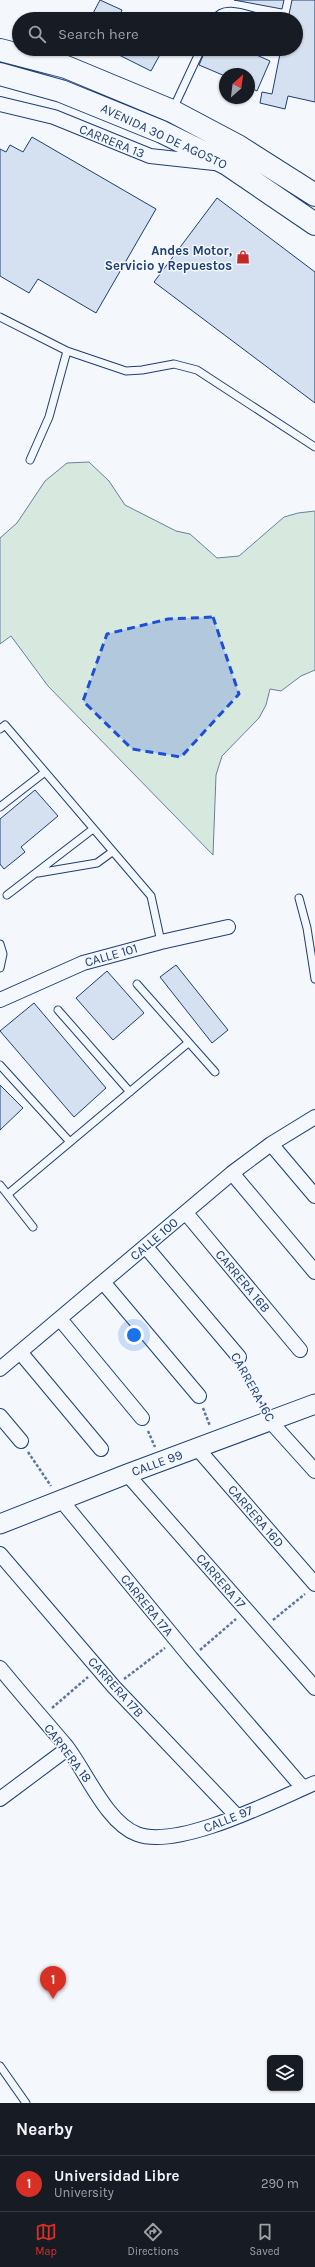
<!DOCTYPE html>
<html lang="en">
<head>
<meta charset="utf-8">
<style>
  body { margin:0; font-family:Karla,sans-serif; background:#20242c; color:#f1f3f6 }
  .controls { position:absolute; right:12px; bottom:12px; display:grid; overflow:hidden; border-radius:6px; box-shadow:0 1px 3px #0004 }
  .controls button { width:36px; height:36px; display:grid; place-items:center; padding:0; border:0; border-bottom:1px solid #363941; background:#171b24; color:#f1f3f6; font:20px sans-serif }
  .compass { position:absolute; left:219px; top:68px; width:36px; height:36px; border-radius:50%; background:#171b24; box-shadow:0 1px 3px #0004; rotate:28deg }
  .you { position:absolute; left:134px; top:1335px; width:14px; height:14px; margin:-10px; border:3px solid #fff; border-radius:50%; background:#1a73e8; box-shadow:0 0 0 6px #1a73e833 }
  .badge { display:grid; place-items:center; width:26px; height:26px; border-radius:50%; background:#d93025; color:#fff; font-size:13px; font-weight:700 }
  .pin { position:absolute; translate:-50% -33px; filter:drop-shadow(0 1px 2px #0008) }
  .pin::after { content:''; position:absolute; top:21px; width:14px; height:12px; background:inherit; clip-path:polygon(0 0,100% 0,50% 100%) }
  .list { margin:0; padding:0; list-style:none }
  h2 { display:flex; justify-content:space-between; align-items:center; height:52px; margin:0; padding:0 16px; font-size:17px }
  h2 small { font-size:13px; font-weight:400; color:#9ea1a6 }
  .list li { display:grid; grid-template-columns:26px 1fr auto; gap:12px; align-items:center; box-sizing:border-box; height:56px; padding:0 16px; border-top:1px solid #363941 }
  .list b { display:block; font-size:15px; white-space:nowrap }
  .list p { margin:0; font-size:13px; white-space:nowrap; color:#9ea1a6 }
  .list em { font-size:13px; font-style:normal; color:#9ea1a6 }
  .icon { flex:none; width:22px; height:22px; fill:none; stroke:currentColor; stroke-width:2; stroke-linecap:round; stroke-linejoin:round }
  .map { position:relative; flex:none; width:315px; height:2103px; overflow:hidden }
  .search { position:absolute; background:#171b24; box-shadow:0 1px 3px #0004; left:12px; right:12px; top:12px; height:44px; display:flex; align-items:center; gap:10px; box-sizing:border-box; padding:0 14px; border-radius:22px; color:#9ea1a6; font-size:15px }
  .sheet { height:108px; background:#171b24 }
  nav { display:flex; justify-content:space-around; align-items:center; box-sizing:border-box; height:56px; border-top:1px solid #363941; background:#171b24; font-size:11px; color:#9ea1a6 }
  nav a { display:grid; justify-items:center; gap:2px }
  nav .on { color:#d93025 }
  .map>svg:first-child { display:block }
</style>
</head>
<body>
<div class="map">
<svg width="315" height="2103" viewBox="0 0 315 2103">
  <rect width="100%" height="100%" fill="#f4f7fb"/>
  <!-- green -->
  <path fill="#d7e8df" stroke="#687fa3" d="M89,462L109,481L125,505L176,531L190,534L217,558L239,556L284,517L298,513L315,511V670L301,676L281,691L270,689L266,705L259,718L222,756L216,775L213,855L48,686L11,636L0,644V538L17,523L45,481L67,463Z"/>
  <!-- building -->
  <path fill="#d5e0f0" stroke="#1d3f73" d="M100,0L122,10L118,19H90Z
    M234,0H284L282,9Z
    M292,0H315V102L288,96L285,109L260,103L262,92L272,94L281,49H296V19H288Z
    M107,49H163L151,71Z
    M206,49H243L270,61L257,91L249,87V74H225V76L199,65Z
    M32,137L156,209L96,313L38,279L29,293L0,276V149L6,152L10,145L23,152Z
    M217,198L315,272V403L154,282Z
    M35,790L58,816L21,847L25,852L4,869L0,864V819Z
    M176,965L228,1030L212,1043L160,977Z
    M107,971L144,1013L113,1040L76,998Z
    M34,1003L106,1088L74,1117L0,1031Z
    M0,1085L23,1108L0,1130Z"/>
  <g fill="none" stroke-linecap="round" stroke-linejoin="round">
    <!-- lane casing -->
    <g stroke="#1d3f73" stroke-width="9">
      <path id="lane" d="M215,19C224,3 249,16 264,19
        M173,109L201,49
        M0,317L67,351L126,371L142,370L174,364L197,370L315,447
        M30,460L49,417L67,351
        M0,729L5,725L151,896L161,942
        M0,807L45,772
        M38,873L97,863L112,852
        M7,895L93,829
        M299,898L307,928L315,979
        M0,944L3,954L0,968
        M137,984L215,1072
        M58,1010L130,1092
        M0,1065L70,1142
        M0,1185L33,1227
        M8,1194L188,1043
        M0,2066L26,2103"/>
    </g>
    <!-- street casing -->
    <g stroke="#1d3f73" stroke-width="16">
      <path id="street" d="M0,104L54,117L150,156L214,163
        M0,1000L83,963L161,942L228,927
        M271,1144L315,1196
        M232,1173L315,1272
        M186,1213L300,1350
        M146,1247L239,1357
        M103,1282L199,1396
        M60,1319L142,1418
        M20,1352L101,1449
        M0,1369L232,1173L271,1144L315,1117
        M0,1416L21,1441
        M270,1421L315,1471
        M197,1448L315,1584
        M127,1474L315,1688
        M61,1500L191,1658L303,1788
        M0,1554L114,1687L236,1815
        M0,1668C22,1695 45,1721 67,1747C86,1772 107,1823 137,1834C178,1850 275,1800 315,1783
        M0,1799L67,1749"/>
    </g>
    <!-- secondary casing -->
    <g stroke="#1d3f73" stroke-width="21">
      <path id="secondary" d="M0,1524L127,1474L315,1404"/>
    </g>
    <!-- primary casing -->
    <g stroke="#1d3f73" stroke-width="24">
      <path id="primary" d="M0,50L66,67L172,111L238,146L315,195
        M0,74L61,91L162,132L227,164L315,224"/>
    </g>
    <!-- path -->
    <path stroke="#5e769c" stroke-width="2.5" stroke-dasharray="3 2" stroke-linecap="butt" d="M245,1370L263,1407
      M203,1408L210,1426
      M148,1431L155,1447
      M28,1452L51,1486
      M273,1620L305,1594
      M200,1650L236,1619
      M124,1679L165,1648
      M52,1708L88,1677"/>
    <!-- lane -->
    <use href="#lane" stroke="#f4f7fb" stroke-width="7"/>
    <!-- street -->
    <use href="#street" stroke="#f4f7fb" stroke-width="14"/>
    <!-- secondary -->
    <use href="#secondary" stroke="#f4f7fb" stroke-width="19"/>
    <!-- primary -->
    <use href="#primary" stroke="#f4f7fb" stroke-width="22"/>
  </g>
  <!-- marked area -->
  <path fill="#1d4ed8" fill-opacity="0.2" stroke="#1d4ed8" stroke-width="3" stroke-dasharray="8 5" stroke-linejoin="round" d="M213,617L239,694L181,757L132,749L83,701L107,634L168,619Z"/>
  <!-- icons -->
  <defs>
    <g id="shop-bare" transform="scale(1.08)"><path d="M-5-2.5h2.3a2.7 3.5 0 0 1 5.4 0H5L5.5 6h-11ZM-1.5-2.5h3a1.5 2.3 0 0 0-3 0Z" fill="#c62828" stroke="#f4f7fb" stroke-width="2.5" paint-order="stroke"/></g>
  </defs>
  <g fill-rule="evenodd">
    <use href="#shop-bare" x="243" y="257"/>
  </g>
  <g text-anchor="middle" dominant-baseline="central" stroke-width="3" stroke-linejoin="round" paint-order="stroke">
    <!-- street labels -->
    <g font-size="13" fill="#1d3f73" stroke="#f4f7fb">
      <text transform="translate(164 136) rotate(25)">AVENIDA 30 DE AGOSTO</text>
      <text transform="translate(112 141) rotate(22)">CARRERA 13</text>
      <text transform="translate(111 955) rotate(-16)">CALLE 101</text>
      <text transform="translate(154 1239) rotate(-40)">CALLE 100</text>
      <text transform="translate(243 1281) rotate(50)">CARRERA 16B</text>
      <text transform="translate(253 1387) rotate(61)">CARRERA 16C</text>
      <text transform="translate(157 1463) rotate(-20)">CALLE 99</text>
      <text transform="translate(256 1516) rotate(49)">CARRERA 16D</text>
      <text transform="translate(221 1581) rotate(49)">CARRERA 17</text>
      <text transform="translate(147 1605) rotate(51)">CARRERA 17A</text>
      <text transform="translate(116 1687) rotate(48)">CARRERA 17B</text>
      <text transform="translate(68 1753) rotate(53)">CARRERA 18</text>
      <text transform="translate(228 1819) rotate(-22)">CALLE 97</text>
    </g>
    <!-- poi labels -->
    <g font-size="13" font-weight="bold" fill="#1d3f73" stroke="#f4f7fb" text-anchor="end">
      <text x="232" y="250">Andes Motor,<tspan x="232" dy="15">Servicio y Repuestos</tspan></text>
    </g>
  </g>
</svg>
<div class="controls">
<button><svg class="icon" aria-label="layers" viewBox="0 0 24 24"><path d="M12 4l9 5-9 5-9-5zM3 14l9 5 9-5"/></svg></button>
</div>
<svg class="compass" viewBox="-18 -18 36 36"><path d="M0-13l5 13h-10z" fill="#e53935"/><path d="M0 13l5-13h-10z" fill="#9ea1a6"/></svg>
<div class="you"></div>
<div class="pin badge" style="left:53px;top:1999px">1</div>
<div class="search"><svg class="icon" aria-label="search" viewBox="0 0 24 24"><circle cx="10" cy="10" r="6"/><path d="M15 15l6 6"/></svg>Search here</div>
</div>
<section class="sheet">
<h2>Nearby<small></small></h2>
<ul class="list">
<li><span class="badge">1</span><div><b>Universidad Libre</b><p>University</p></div><em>290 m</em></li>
</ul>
</section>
<nav>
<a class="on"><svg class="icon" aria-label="map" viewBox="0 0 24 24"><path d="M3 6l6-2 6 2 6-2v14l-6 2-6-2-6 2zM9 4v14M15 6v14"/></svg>Map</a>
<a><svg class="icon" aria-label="directions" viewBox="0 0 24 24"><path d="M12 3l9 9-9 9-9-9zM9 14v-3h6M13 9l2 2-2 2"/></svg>Directions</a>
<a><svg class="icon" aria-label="saved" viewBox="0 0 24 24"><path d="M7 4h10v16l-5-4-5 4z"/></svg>Saved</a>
</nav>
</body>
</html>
